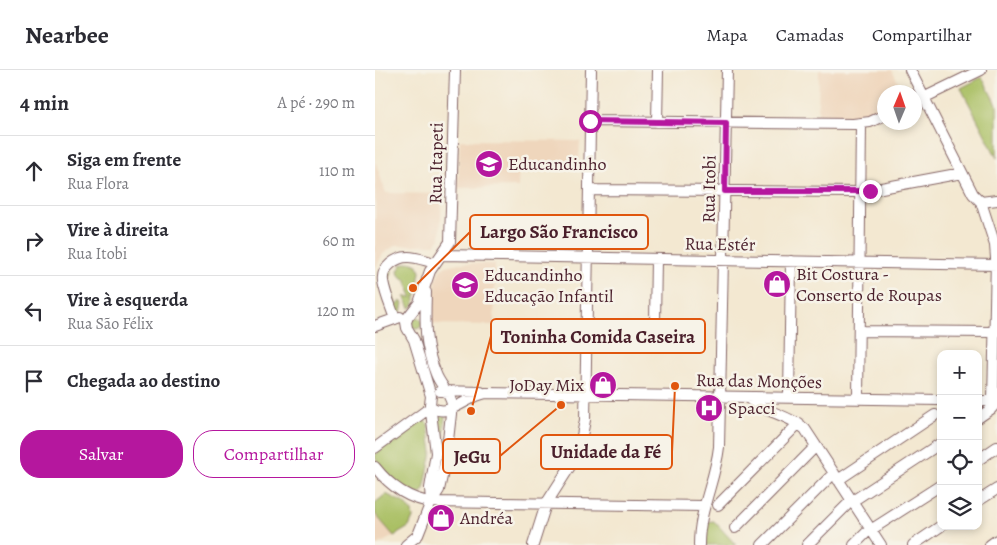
<!DOCTYPE html>
<html lang="pt">
<head>
<meta charset="utf-8">
<style>
  body { margin:0; font-family:Alegreya,serif; background:#f7f7f7; color:#2b2b33 }
  .controls { position:absolute; right:15px; bottom:15px; display:grid; overflow:hidden; border-radius:10px; box-shadow:0 2px 8px #0003 }
  .controls button { width:45px; height:45px; display:grid; place-items:center; padding:0; border:0; border-bottom:1px solid #e1e1e2; background:#fff; color:#2b2b33; font:25px sans-serif }
  .compass { position:absolute; left:502px; top:15px; width:45px; height:45px; border-radius:50%; background:#fff; box-shadow:0 2px 8px #0003; rotate:2deg }
  .stop { position:absolute; width:15px; height:15px; margin:-11px; border:4px solid #b5179e; border-radius:50%; background:#fff }
  .stop.end { background:#b5179e; border-color:#fff; box-shadow:0 1px 5px #0008 }
  .list { margin:0; padding:0; list-style:none }
  h2 { display:flex; justify-content:space-between; align-items:center; height:65px; margin:0; padding:0 20px; font-size:21px }
  h2 small { font-size:16px; font-weight:400; color:#7c7c81 }
  .list li { display:grid; grid-template-columns:32px 1fr auto; gap:15px; align-items:center; box-sizing:border-box; height:70px; padding:0 20px; border-top:1px solid #e1e1e2 }
  .list b { display:block; font-size:19px; white-space:nowrap }
  .list p { margin:0; font-size:16px; white-space:nowrap; color:#7c7c81 }
  .list em { font-size:16px; font-style:normal; color:#7c7c81 }
  .actions { display:flex; gap:10px; padding:15px 20px }
  .actions a { flex:1; padding:11px 0; border:1px solid #b5179e; border-radius:20px; text-align:center; font-size:18px; color:#b5179e }
  .actions .main { background:#b5179e; color:#fff }
  .icon { flex:none; width:28px; height:28px; fill:none; stroke:currentColor; stroke-width:2; stroke-linecap:round; stroke-linejoin:round }
  .map { position:relative; flex:none; width:622px; height:475px; overflow:hidden }
  header { display:flex; align-items:center; gap:30px; box-sizing:border-box; height:70px; padding:0 25px; background:#fff; border-bottom:1px solid #e1e1e2 }
  header strong { font-size:24px }
  nav { display:flex; gap:28px; margin-inline-start:auto; font-size:18px }
  main { display:flex }
  aside { flex:1; background:#fff }
  .map>svg:first-child { display:block }
</style>
</head>
<body>
<header>
<strong>Nearbee</strong>
<nav><a>Mapa</a><a>Camadas</a><a>Compartilhar</a></nav>
</header>
<main>
<aside>
<h2>4 min<small>A pé · 290 m</small></h2>
<ul class="list">
<li><svg class="icon" aria-label="ahead" viewBox="0 0 24 24"><path d="M12 20V5M6 11l6-6 6 6"/></svg><div><b>Siga em frente</b><p>Rua Flora</p></div><em>110 m</em></li>
<li><svg class="icon" aria-label="right" viewBox="0 0 24 24"><path d="M7 20v-9h11M14 6l5 5-5 5"/></svg><div><b>Vire à direita</b><p>Rua Itobi</p></div><em>60 m</em></li>
<li><svg class="icon" aria-label="left" viewBox="0 0 24 24"><path d="M17 20v-9H6M10 6l-5 5 5 5"/></svg><div><b>Vire à esquerda</b><p>Rua São Félix</p></div><em>120 m</em></li>
<li><svg class="icon" aria-label="arrive" viewBox="0 0 24 24"><path d="M6 21V4h12l-3 4 3 4H6"/></svg><div><b>Chegada ao destino</b></div></li>
</ul>
<div class="actions"><a class="main">Salvar</a><a>Compartilhar</a></div>
</aside>
<div class="map">
<svg width="622" height="475" viewBox="0 0 622 475">
  <rect width="100%" height="100%" fill="#f7f3e8"/>
  <filter id="ink" filterUnits="userSpaceOnUse"><feTurbulence type="fractalNoise" baseFrequency=".02" numOctaves="2"/><feDisplacementMap in="SourceGraphic" scale="10" xChannelSelector="R" yChannelSelector="G"/><feConvolveMatrix kernelMatrix="1 2 1 2 8 2 1 2 1" color-interpolation-filters="sRGB"/></filter>
  <filter id="wash" filterUnits="userSpaceOnUse"><feTurbulence type="fractalNoise" baseFrequency=".0096" numOctaves="4" result="noise"/><feDisplacementMap in="SourceGraphic" scale="20" xChannelSelector="R" yChannelSelector="G"/><feGaussianBlur stdDeviation="1.12" result="paint"/><feColorMatrix in="noise" values="0 0 0 0 0 0 0 0 0 0 0 0 0 0 0 0 0 1.4 0 .05"/><feComposite in="paint" operator="in"/></filter>
  <g filter="url(#wash)">
    <rect width="100%" height="100%" fill="#f3e8d1"/>
    <!-- built -->
    <path fill="#efd6bc" d="M444,0H517L527,20L525,22H510L509,35L490,44L482,46L443,47Z
      M85,70L205,71L204,94L144,93L143,117L83,118Z
      M0,91L11,123L67,124L65,168L59,175H21L8,184L0,199Z
      M84,193L120,194L119,255L55,254L62,207L65,200L71,196Z
      M0,444L19,466L2,475H0Z"/>
    <!-- green -->
    <path fill="#aac065" stroke="#7a7048" d="M607,7L622,36V88L586,18Z
      M34,192L43,195L45,202L39,235L35,238L30,227H37L31,210L24,205L23,201L27,194Z
      M16,200L17,202L14,210L21,235H23L26,231L28,233L26,242L22,244L11,206Z
      M35 253a6 6 0 1 1 12 0a6 6 0 1 1-12 0Z
      M65,345L70,346L67,388L59,419L65,388L64,346Z
      M46,350H49L53,354L57,382L49,420L44,424C27,423 7,402 0,387L2,382Z
      M11,424L31,434L37,442L38,448L34,457L19,466L0,444V433Z
      M339,451L361,475H328L329,452Z"/>
  </g>
  <g filter="url(#ink)">
    <g fill="none" stroke-linecap="round" stroke-linejoin="round">
      <!-- minor casing -->
      <g stroke="#856565" stroke-width="12">
        <path id="minor" d="M535,0L598,124L606,132L620,175L621,188L618,331
          M540,32L606,0
          M215,51L478,54L495,52L510,45
          M282,52L283,0
          M214,120L485,122L587,103
          M606,132L622,130
          M67,185L622,195
          M20,249C16,237 10,224 8,211C6,198 21,187 33,187C42,187 51,191 60,193
          M280,252L281,189
          M0,256L25,247
          M484,261L620,262
          M65,321L106,322
          M372,327C389,343 413,344 430,359L506,475
          M414,327L416,191
          M483,329L486,54
          M603,331H622
          M56,337C75,349 91,326 111,323L566,330
          M603,348L616,339L622,332
          M0,378L56,337
          M603,390L622,377
          M0,397C15,416 32,429 56,432L328,436
          M463,410L560,345
          M603,431L622,419
          M56,432L55,418L61,383L55,334L56,326L39,270L32,258L31,252L33,247L44,233L55,201L75,172L80,0
          M343,435L424,353
          M360,458L441,376
          M31,475L43,465L56,432L64,420L71,388L77,335C76,324 65,315 61,304C49,275 50,253 51,222
          M158,475L171,434L201,387L205,376L210,350L216,0
          M324,475C324,439 340,412 344,377L352,0
          M387,475L459,403
          M432,475L473,434L566,373
          M479,475L491,463L566,415
          M538,475L566,456
          M615,475L622,470"/>
      </g>
      <!-- minor -->
      <use href="#minor" stroke="#fff" stroke-width="10"/>
    </g>
  </g>
  <g fill="none" stroke-linecap="round" stroke-linejoin="round" filter="url(#ink)">
    <!-- route -->
    <path stroke="#b5179e" stroke-width="6" d="M215,51L351,53L350,121H495"/>
  </g>
  <!-- icons -->
  <defs>
    <g id="school-disc" transform="scale(1.4375)"><circle r="9.5" fill="#b5179e" stroke="#f7f3e8"/><path d="M0-5L7-2L0 1L-7-2ZM-4 1L0 2.5L4 1V4Q0 6-4 4Z" fill="#fff"/></g>
    <g id="shop-disc" transform="scale(1.4375)"><circle r="9.5" fill="#b5179e" stroke="#f7f3e8"/><path d="M-5-2.5h2.3a2.7 3.5 0 0 1 5.4 0H5L5.5 6h-11ZM-1.5-2.5h3a1.5 2.3 0 0 0-3 0Z" fill="#fff"/></g>
    <g id="hospital-disc" transform="scale(1.4375)"><circle r="9.5" fill="#b5179e" stroke="#f7f3e8"/><path d="M-5-5h3v3.5h4V-5h3V5h-3V1.5h-4V5h-3Z" fill="#fff"/></g>
  </defs>
  <g fill-rule="evenodd">
    <use href="#school-disc" x="114" y="94"/>
    <use href="#shop-disc" x="402" y="214"/>
    <use href="#school-disc" x="90" y="215"/>
    <use href="#shop-disc" x="228" y="315"/>
    <use href="#hospital-disc" x="334" y="338"/>
    <use href="#shop-disc" x="66" y="448"/>
  </g>
  <g text-anchor="middle" dominant-baseline="central" stroke-width="5" stroke-linejoin="round" paint-order="stroke">
    <!-- street labels -->
    <g font-size="18" fill="#4a1f2b" stroke="#f7f3e8">
      <text transform="translate(61 93) rotate(-89)">Rua Itapeti</text>
      <text transform="translate(334 119) rotate(-89)">Rua Itobi</text>
      <text transform="translate(345 174) rotate(1)">Rua Estér</text>
      <text transform="translate(384 311) rotate(1)">Rua das Monções</text>
    </g>
    <!-- poi labels -->
    <g font-size="18" fill="#4a1f2b" stroke="#f7f3e8" text-anchor="start">
      <text x="133" y="94">Educandinho</text>
      <text x="421" y="204">Bit Costura -<tspan x="421" dy="21">Conserto de Roupas</tspan></text>
      <text x="109" y="205">Educandinho<tspan x="109" dy="21">Educação Infantil</tspan></text>
      <text x="209" y="315" text-anchor="end">JoDay Mix</text>
      <text x="353" y="338">Spacci</text>
      <text x="85" y="448">Andréa</text>
    </g>
  </g>
  <!-- callouts -->
  <path fill="none" stroke="#e0560e" stroke-width="2" d="M38 218L95 162M96 341L116 266M300 316L297 382M186 335L125 386"/>
  <g fill="#e0560e" stroke="#f7f3e8" stroke-width="2">
    <circle cx="38" cy="218" r="5"/>
    <circle cx="96" cy="341" r="5"/>
    <circle cx="300" cy="316" r="5"/>
    <circle cx="186" cy="335" r="5"/>
  </g>
  <g fill="#f7f3e8" stroke="#e0560e" stroke-width="2">
    <rect x="95" y="145" width="178" height="34" rx="5"/>
    <rect x="116" y="249" width="214" height="34" rx="5"/>
    <rect x="166" y="365" width="131" height="34" rx="5"/>
    <rect x="68" y="369" width="57" height="34" rx="5"/>
  </g>
  <g font-size="19" text-anchor="middle" font-weight="bold" fill="#4a1f2b">
    <text x="184" y="168">Largo São Francisco</text>
    <text x="223" y="273">Toninha Comida Caseira</text>
    <text x="231" y="388">Unidade da Fé</text>
    <text x="97" y="393">JeGu</text>
  </g>
</svg>
<div class="controls">
<button>+</button>
<button>−</button>
<button><svg class="icon" aria-label="locate" viewBox="0 0 24 24"><circle cx="12" cy="12" r="6"/><path d="M12 2v4M12 18v4M2 12h4M18 12h4"/></svg></button>
<button><svg class="icon" aria-label="layers" viewBox="0 0 24 24"><path d="M12 4l9 5-9 5-9-5zM3 14l9 5 9-5"/></svg></button>
</div>
<svg class="compass" viewBox="-18 -18 36 36"><path d="M0-13l5 13h-10z" fill="#e53935"/><path d="M0 13l5-13h-10z" fill="#7c7c81"/></svg>
<div class="stop" style="left:215px;top:51px"></div>
<div class="stop end" style="left:495px;top:121px"></div>
</div>
</main>
</body>
</html>
